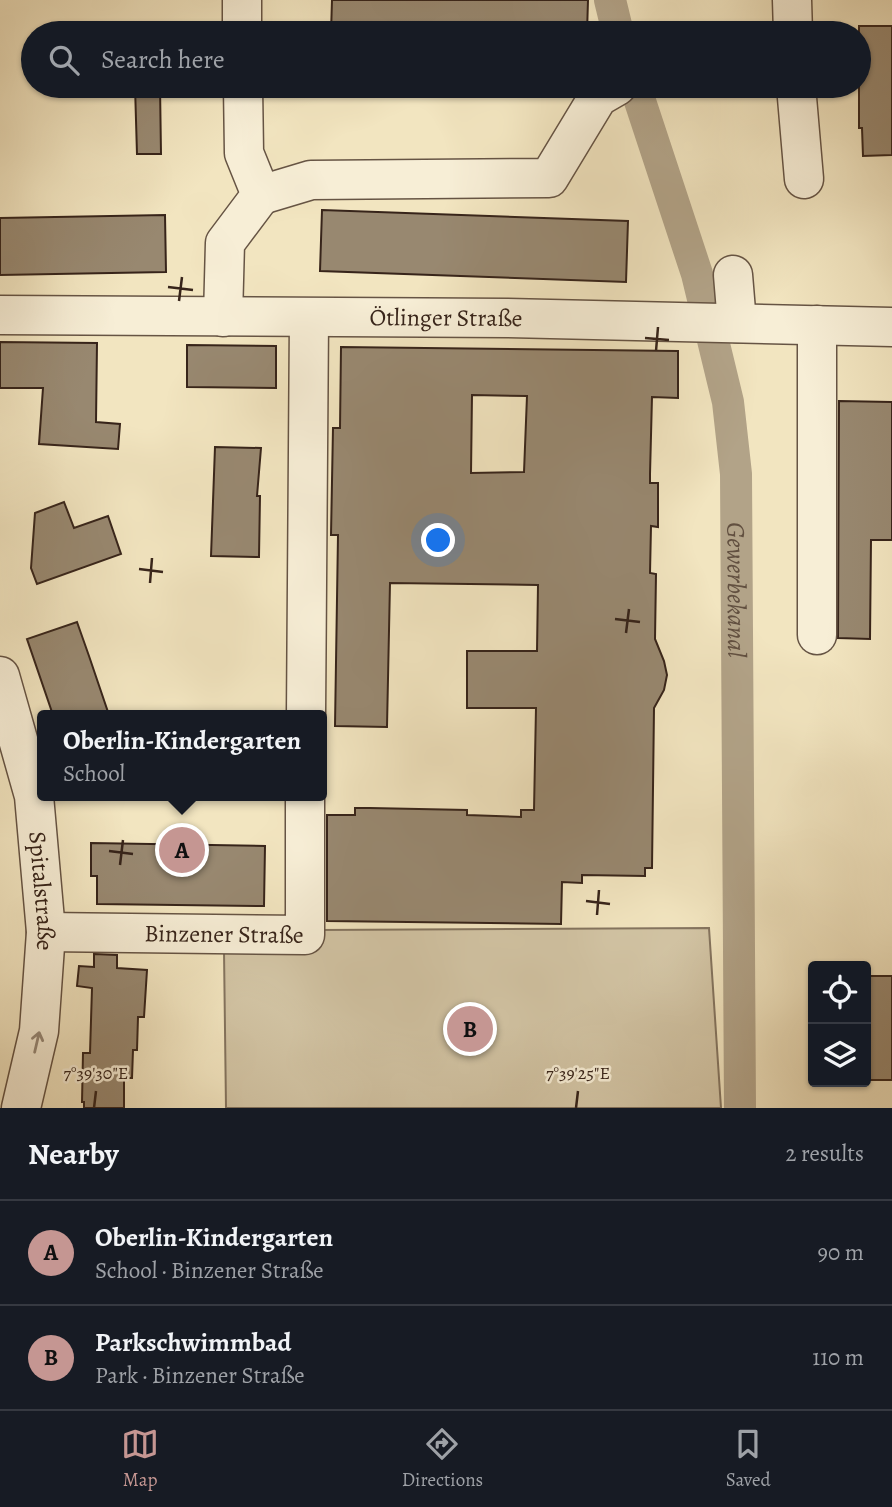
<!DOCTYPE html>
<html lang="en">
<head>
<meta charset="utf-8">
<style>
  body { margin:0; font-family:Alegreya,serif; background:#242831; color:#f1f3f6 }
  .controls { position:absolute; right:21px; bottom:21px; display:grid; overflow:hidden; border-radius:7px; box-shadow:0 2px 5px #0004 }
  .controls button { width:63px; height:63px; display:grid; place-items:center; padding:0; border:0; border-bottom:2px solid #363941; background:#171b24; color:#f1f3f6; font:35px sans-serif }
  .you { position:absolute; left:439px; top:541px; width:24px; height:24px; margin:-18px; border:5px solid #fff; border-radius:50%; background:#1a73e8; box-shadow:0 0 0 10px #1a73e833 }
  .badge { display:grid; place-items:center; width:46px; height:46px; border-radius:50%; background:#c59692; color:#111; font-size:23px; font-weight:700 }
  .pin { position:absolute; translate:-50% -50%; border:4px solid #fff; box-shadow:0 2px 7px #0006 }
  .popup { position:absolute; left:37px; top:710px; width:290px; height:91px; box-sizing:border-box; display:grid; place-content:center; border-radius:7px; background:#171b24; filter:drop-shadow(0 2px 5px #0005); font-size:23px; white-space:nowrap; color:#9ea1a6 }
  .popup b { font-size:26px; color:#f1f3f6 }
  .popup::after { content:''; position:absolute; left:50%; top:100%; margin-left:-14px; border:14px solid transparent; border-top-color:#171b24 }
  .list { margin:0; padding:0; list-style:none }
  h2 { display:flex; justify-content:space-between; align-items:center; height:91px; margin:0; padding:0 28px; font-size:30px }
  h2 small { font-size:23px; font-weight:400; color:#9ea1a6 }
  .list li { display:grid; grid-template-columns:46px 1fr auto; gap:21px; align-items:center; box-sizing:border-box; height:105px; padding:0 28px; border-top:2px solid #363941 }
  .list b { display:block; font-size:26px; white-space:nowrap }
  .list p { margin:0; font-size:23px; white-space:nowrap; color:#9ea1a6 }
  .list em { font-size:23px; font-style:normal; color:#9ea1a6 }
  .icon { flex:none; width:38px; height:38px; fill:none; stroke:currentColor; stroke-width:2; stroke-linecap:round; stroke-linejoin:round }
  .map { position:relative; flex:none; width:892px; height:1108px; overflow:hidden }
  .search { position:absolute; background:#171b24; box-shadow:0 2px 5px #0004; left:21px; right:21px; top:21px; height:77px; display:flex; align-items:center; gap:18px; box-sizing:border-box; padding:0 24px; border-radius:38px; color:#9ea1a6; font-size:26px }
  .sheet { height:301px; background:#171b24 }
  nav { display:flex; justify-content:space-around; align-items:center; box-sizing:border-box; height:98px; border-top:2px solid #363941; background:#171b24; font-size:19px; color:#9ea1a6 }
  nav a { display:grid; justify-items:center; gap:4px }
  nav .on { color:#c59692 }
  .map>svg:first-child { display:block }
</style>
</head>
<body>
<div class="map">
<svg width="892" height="1108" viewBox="0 0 892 1108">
  <rect width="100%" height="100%" fill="#f2e5c0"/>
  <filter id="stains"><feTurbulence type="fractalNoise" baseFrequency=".00286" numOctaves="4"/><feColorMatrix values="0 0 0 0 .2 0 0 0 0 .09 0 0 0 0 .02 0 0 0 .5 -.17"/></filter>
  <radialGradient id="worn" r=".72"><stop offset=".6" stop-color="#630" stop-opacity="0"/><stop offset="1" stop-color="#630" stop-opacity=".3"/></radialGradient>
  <!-- green -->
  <path fill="#d2c4a4" stroke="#84745f" stroke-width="2" d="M709,928L721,1108H226L224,951L317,930Z"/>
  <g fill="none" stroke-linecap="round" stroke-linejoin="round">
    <!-- canal -->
    <g stroke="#b2a388" stroke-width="32">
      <path d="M610,0L618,33"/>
      <path id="s1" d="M635,86L697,274L728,402L736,474L740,1108"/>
    </g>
  </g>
  <!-- building -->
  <path fill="#988870" stroke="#37241a" stroke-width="2" fill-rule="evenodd" d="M332,0H588L587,33H331Z
    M859,26H892V155L863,156L862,128H859Z
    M135,86H160L161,154H137Z
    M322,210L628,221L626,282L320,271Z
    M165,215L166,272L0,275V218Z
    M0,342L97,343L96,422L120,424L118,449L39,444L43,388H0Z
    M187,345L276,346V388L187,387Z
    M341,347L678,351V398L652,397L650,474V483H658V527L651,526L650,573L656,574L655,639L664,661L667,675L664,690L654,708L652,868H645V876L582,875V883L562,882L561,924L327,921V815H355V808H370L467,810V815L521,817V810H534L536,708H467V651H537L538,585L390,583L387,727L335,726L338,535H331L333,428H340ZM472,395L527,396L524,472L471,473Z
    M839,401L892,402V540H871L870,639L838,638Z
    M215,447L261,448L257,496H260L259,557L211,556Z
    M64,502L74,528L108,516L121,554L37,584L31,568L35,513Z
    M77,622L89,656L109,715H53L27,639Z
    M91,843L265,846L264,906L97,904V876H91Z
    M94,954L117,955V968L147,970L144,1017H138L137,1050H133L132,1078H124V1108H84V1102H82L83,1053H90L92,988L77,986L79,966L94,967Z
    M866,976H892V1080H866Z"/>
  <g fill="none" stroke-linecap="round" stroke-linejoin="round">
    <!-- minor casing -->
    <g stroke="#665444" stroke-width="41">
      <g id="minor">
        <path d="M242,0V33"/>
        <path d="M792,0L793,33"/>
        <path d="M796,86L804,179"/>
        <path d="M261,195L311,180L549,178L598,97L617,86"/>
        <path d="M733,275L737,323"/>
        <path id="s2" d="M0,315L508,318L892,327"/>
        <path d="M223,317L225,243L261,195L244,153L243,86"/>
        <path d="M817,325V635"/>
        <path id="s3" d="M0,676L34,796L46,932L39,1031L21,1108"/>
        <path d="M306,715L309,318"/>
        <path id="s4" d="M46,932L305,935V796"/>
      </g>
    </g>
    <!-- minor -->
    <use href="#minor" stroke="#f7eed6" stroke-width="38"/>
  </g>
  <!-- one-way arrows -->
  <defs><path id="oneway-shaft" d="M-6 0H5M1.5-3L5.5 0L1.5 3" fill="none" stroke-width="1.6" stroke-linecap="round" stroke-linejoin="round" transform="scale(1.75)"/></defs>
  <use stroke="#978978" href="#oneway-shaft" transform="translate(37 1042) rotate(-77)"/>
  <!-- ticks -->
  <path fill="none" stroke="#37241a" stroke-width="2.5" d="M168,287L193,290M179,301L182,277M645,338L669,340M656,351L658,327M139,569L163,572M150,583L152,558M615,619L640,622M626,633L629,609M109,851L133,854M120,865L123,840M586,901L610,904M597,915L599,890M94,1108L96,1091M576,1108L578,1091"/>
  <g text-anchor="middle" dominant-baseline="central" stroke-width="5" stroke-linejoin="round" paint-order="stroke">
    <!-- street labels -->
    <g font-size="24" fill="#37241a" stroke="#f7eed6">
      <text stroke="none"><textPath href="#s2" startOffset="446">Ötlinger Straße</textPath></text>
      <text stroke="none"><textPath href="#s3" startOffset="220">Spitalstraße</textPath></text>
      <text stroke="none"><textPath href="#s4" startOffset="178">Binzener Straße</textPath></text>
    </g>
    <!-- water labels -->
    <g font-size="26" font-style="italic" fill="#625040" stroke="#f7eed6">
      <text stroke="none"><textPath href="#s1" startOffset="518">Gewerbekanal</textPath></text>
    </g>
  </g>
  <g font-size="18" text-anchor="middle" fill="#37241a" stroke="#f7eed6" stroke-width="5" stroke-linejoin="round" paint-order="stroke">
    <text x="96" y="1079">7°39'30"E</text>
    <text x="578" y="1079">7°39'25"E</text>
  </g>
  <rect width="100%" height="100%" filter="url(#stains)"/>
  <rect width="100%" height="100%" fill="url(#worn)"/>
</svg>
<div class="controls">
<button><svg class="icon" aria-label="locate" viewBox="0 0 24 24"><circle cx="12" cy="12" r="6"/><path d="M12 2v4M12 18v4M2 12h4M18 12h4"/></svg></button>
<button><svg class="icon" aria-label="layers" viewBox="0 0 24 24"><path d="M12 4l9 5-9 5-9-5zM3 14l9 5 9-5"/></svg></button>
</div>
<div class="you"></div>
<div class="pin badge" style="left:182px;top:850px">A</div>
<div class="popup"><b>Oberlin-Kindergarten</b>School</div>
<div class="pin badge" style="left:470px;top:1029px">B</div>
<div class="search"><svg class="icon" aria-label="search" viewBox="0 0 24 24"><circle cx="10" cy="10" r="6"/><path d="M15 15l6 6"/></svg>Search here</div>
</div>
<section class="sheet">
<h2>Nearby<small>2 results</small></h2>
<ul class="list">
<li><span class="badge">A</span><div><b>Oberlin-Kindergarten</b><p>School · Binzener Straße</p></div><em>90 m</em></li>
<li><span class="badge">B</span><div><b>Parkschwimmbad</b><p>Park · Binzener Straße</p></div><em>110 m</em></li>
</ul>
</section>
<nav>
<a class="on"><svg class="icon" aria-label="map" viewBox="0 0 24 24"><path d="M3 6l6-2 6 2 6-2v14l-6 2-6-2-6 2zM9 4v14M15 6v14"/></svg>Map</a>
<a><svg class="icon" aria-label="directions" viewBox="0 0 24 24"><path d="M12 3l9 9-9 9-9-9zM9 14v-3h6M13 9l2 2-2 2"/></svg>Directions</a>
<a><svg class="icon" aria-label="saved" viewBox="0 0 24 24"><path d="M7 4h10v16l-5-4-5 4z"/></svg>Saved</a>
</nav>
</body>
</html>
